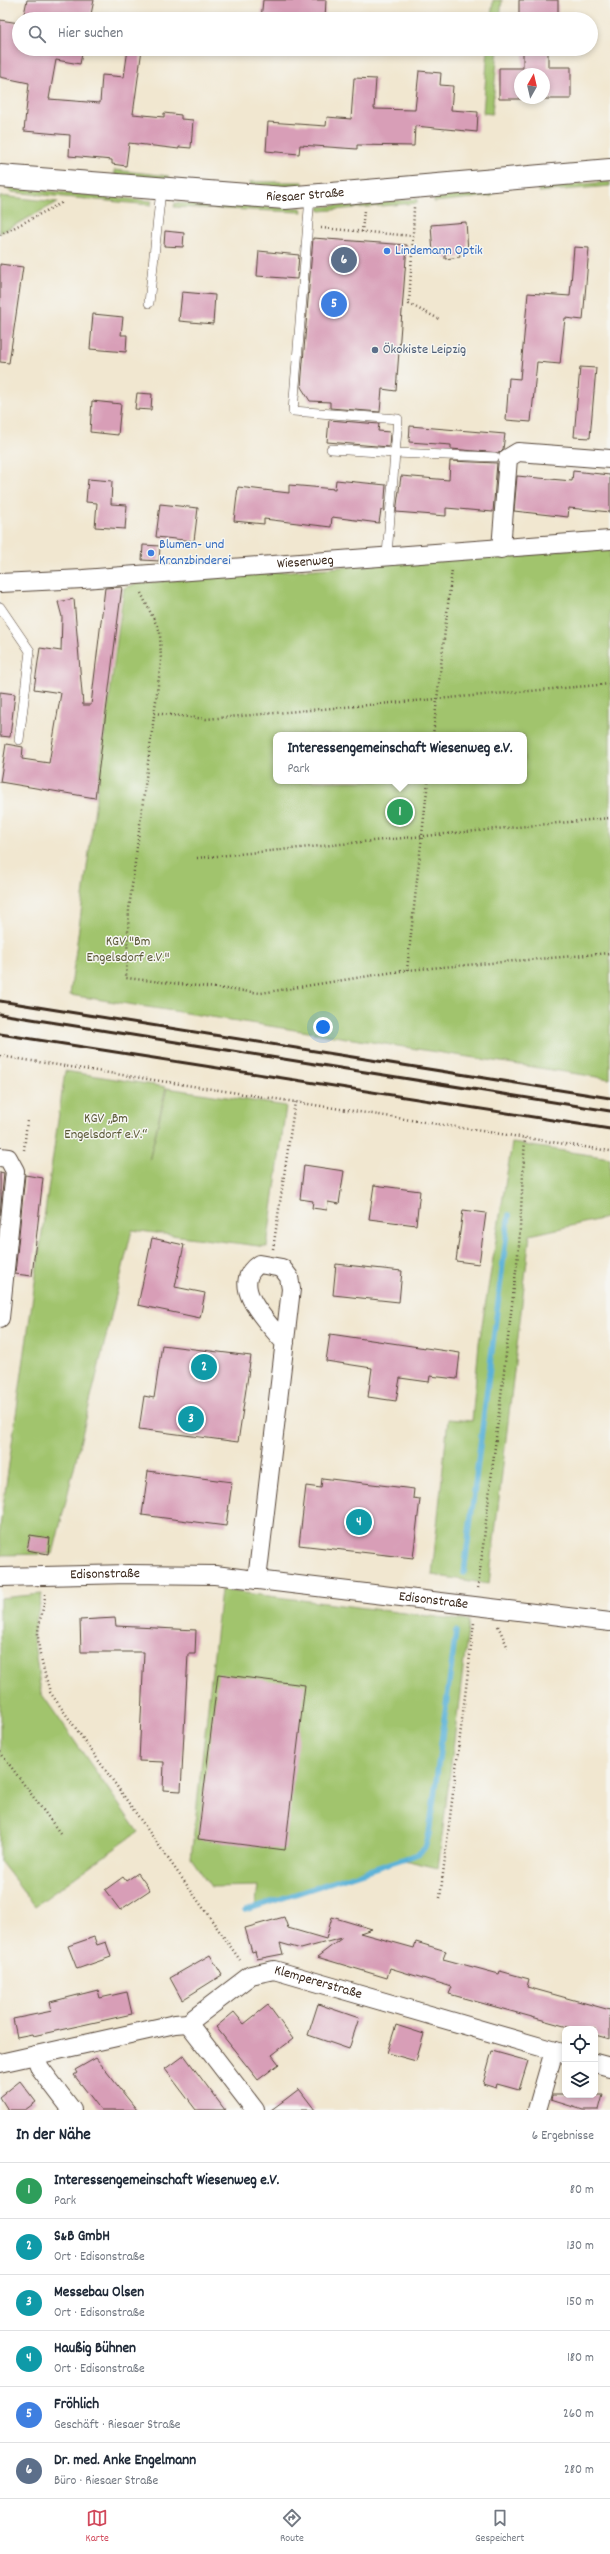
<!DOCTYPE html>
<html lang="de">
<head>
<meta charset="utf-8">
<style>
  body { margin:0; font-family:Dekko,sans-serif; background:#f6f6f7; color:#1f2937 }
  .controls { position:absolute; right:12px; bottom:12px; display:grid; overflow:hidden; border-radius:8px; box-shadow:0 2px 6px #0003 }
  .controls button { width:36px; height:36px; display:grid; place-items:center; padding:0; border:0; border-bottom:1px solid #e0e1e3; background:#fff; color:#1f2937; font:20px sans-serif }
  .compass { position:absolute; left:514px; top:68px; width:36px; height:36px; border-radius:50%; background:#fff; box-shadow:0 2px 6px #0003; rotate:8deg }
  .you { position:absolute; left:323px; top:1027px; width:14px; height:14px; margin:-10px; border:3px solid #fff; border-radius:50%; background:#1a73e8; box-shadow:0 0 0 6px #1a73e833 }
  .badge { display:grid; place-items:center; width:26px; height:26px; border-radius:50%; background:#d1495b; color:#fff; font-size:13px; font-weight:700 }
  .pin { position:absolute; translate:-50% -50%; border:2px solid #fff; box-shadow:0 1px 4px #0006 }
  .popup { position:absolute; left:273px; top:732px; width:254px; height:52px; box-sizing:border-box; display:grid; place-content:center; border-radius:8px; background:#fff; filter:drop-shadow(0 1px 3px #0005); font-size:13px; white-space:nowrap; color:#747a83 }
  .popup b { font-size:15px; color:#1f2937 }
  .popup::after { content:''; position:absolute; left:50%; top:100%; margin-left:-8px; border:8px solid transparent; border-top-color:#fff }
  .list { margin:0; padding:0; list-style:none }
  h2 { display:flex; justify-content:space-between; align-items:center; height:52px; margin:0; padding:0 16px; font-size:17px }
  h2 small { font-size:13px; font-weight:400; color:#747a83 }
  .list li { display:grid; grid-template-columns:26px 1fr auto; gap:12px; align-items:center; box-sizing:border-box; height:56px; padding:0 16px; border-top:1px solid #e0e1e3 }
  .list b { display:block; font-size:15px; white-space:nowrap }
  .list p { margin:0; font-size:13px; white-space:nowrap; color:#747a83 }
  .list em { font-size:13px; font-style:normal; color:#747a83 }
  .icon { flex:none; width:22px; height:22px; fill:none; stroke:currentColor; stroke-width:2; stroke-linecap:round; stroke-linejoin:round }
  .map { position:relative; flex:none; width:610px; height:2110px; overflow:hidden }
  .search { position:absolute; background:#fff; box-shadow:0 2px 6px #0003; left:12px; right:12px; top:12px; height:44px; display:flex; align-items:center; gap:10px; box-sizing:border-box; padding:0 14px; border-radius:22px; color:#747a83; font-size:15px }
  .sheet { height:388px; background:#fff }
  nav { display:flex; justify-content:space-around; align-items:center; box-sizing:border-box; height:56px; border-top:1px solid #e0e1e3; background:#fff; font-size:11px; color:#747a83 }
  nav a { display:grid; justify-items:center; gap:2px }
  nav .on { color:#d1495b }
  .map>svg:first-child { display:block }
</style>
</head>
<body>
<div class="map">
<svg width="610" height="2110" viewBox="0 0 610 2110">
  <rect width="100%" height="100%" fill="#f6f6f2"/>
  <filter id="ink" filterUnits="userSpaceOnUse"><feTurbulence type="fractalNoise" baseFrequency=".025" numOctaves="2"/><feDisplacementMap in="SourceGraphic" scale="8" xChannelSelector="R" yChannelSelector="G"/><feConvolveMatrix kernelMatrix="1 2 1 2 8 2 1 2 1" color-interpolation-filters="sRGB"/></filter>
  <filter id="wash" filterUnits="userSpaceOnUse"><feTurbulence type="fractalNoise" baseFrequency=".012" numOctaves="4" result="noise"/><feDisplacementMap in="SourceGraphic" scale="16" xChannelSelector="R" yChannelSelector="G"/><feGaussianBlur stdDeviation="0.9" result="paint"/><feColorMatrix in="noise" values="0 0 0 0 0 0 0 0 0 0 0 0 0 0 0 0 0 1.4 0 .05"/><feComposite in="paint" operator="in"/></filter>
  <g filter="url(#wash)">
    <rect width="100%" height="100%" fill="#f1e7d0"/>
    <!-- green -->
    <path fill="#a1c46d" stroke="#6e7746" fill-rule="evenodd" d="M493,0H502L500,19H491Z
      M488,49H498L492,114L483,113Z
      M114,170L169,176L170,181L115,175Z
      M250,182H303V187H251Z
      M610,182V186L539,192L540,187Z
      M4,187L152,201L151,205L11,192Z
      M494,192L492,196L434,202V198Z
      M0,196L58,202L0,233Z
      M417,199V203L320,211L319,207Z
      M175,203L301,208L302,212L174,207Z
      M610,546V1079L70,995L124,588L138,583ZM276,735H524V781H276Z
      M65,1071L166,1087L149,1161L167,1088L286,1106L267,1247L132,1230L53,1554L0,1555V1527Z
      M512,1143L610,1158V1217L530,1235L489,1584L432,1575L448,1419L472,1421L479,1343Z
      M221,1590L469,1621L438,1868L404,1860L255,1909L258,1886L211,1887L191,1858Z
      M42,1594L33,1635L41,1693L138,1832L35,1906L0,1861V1598Z"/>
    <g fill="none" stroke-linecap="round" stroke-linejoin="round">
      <!-- stream -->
      <path stroke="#5bb2d8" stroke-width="5.5" d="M464,1573L509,1215
        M246,1910L418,1854L425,1848L429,1834L456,1631"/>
    </g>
    <g id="blocks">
      <!-- building -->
      <path fill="#d89eb7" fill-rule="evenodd" d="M27,0H94L90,19H23Z
        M263,0H326L325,19H261Z
        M519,0H558V19H519Z
        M0,20L19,23V49H83L80,64L56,60L49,99L100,103L102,75L124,77L128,49H142L133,114L164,117V113L181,115V119L193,120L191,148L179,147V149L129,143L126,166L112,164V160L69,156L70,135L24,131L29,83L0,77Z
        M523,49H548V67H571V99H499V68H523ZM520,74H544V98H520Z
        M419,71L441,73L440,85L453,86L451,110L478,112L477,132L415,126L414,146L357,145V149L300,145L299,154L266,151L268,122L326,126L327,117L351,119L354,78L376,79L374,109L415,110Z
        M466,222L468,251L459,252L460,257L445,259V253L433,254L431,225Z
        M165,231L184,233L183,247L164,246Z
        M313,238L407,245L396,391L382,389L380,412L330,408V402L310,401L301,387Z
        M574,247L589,248L583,320L565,318L560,364L537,362L531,422L506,420L509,378L520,379L528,293L570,296Z
        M259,251L299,255L297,279L257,276Z
        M0,264L23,267L9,363L0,362Z
        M182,292L215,295L213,324L179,321Z
        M93,314L123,317L121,335H127L126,352L90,349Z
        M580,367L596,368L590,438L574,437Z
        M137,393L152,394L151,410L135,409Z
        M92,401L121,404L118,435L90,432Z
        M329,420L379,424L378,431L390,432L389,447L327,442Z
        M410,426L505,434L503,449L499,453L451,449V445L409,442Z
        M450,461L497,463L493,512L446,508V516L396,512L401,476L449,480Z
        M573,471L610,475V512L569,508L568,517L514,511L517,476L572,481Z
        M88,479L112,481L111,504L127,505L125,529L95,527L97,503L86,502Z
        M336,480L386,485L384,511L381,510L379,523L332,517L331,527L264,519V524L234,521L238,487L289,493V485L335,489Z
        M160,504L198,508L194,541L156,537Z
        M143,545L160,546L159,561L142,560Z
        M122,587L95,798L0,782L6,744L23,747L22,759L49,763L61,693L34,689L40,648L61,651L62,617L58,602L74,599L83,705H91L105,588Z
        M0,692L15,694L10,737L0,736Z
        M304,1165L344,1171L339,1204L328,1202L327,1210L312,1208L313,1201L300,1199Z
        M0,1172L4,1173L0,1215Z
        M25,1175L43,1178L32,1276L15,1274Z
        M374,1185L420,1191L416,1225L369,1219Z
        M463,1210L486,1213L479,1264L456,1261Z
        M152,1238L184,1245L175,1287L205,1293L200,1318L138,1305Z
        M336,1264L402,1271L399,1302L333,1295Z
        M330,1334L460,1353L457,1379L430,1376L429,1382L400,1378L396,1401L368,1397L372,1368L326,1361Z
        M162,1345L251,1356L238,1442L139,1429L144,1396L154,1398Z
        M148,1471L232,1482L226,1526L142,1515Z
        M322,1478L414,1489L413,1498L420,1499L413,1558L299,1545L306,1486L321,1488Z
        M30,1535L50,1538L48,1554L27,1550Z
        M115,1618L116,1626L196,1630L195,1654H188L181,1791L163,1790L164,1762L139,1761L144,1652H81L80,1620Z
        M218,1674L305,1685L285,1850L198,1839Z
        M138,1873L150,1890L120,1910L105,1890L123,1877L126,1881Z
        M284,1917L288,1928L326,1939L332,1917L372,1929L360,1933L414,1948L416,1942L446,1951L443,1959L499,1974L500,1971L529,1979L527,1987L610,2010V2039L595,2035V2029H575L449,1994L452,1987L390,1968L387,1978L317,1957L342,1938L301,1949L280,1943L283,1954L257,1959L255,1951L252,1952L245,1928Z
        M94,1937L97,1945L106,1942L111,1957L77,1969L68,1946Z
        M210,1955L222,1975L182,2000L170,1978Z
        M98,1990L100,1998L127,1992L132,2014L33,2036L32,2034L17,2037L13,2019L52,2011L50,2002Z
        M318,2004L359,2018L349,2049L308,2035Z
        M268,2005L293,2039L272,2055L279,2064L258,2080L216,2027L234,2012L244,2024Z
        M396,2025L424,2034L416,2061L387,2053Z
        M492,2051L528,2061L519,2090L497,2084L496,2088L483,2084Z
        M184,2055L210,2090L225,2110H196L165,2069Z
        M96,2058L121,2090L137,2110H101L74,2075L77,2073L75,2070Z
        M20,2081L36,2102L25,2110H8L0,2097Z
        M299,2089L315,2110H271L286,2099Z
        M552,2095H603L599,2110H583L551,2100Z"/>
    </g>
  </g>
  <g filter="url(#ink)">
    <use href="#blocks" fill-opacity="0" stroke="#564639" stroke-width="1"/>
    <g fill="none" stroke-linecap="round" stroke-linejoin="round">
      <!-- lane casing -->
      <g stroke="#564639" stroke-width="10">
        <path id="lane" d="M310,197L293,411L398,419L395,453L331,449
          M149,303L161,190
          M387,555L395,453L495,457
          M0,607L30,651L19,740"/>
      </g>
      <!-- street casing -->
      <g stroke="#564639" stroke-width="20">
        <g id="street">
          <path d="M501,549L508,458L518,452L610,459"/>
          <path id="s1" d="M0,583L83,579L610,540"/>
          <path d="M0,1157L8,1158L15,1171L0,1318"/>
          <path id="s2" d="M0,1577L129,1574L215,1575L610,1622"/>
          <path d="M257,1580L291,1289L289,1277L282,1268L259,1264C227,1285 269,1324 285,1343"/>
          <path d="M188,2023L255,2110"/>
          <path d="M35,2055L40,2068L72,2110"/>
          <path id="s3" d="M0,2063L175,2024L188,2023L251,1975L274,1970L565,2054"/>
          <path d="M595,2063L610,2067"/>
          <path d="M537,2110L554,2051"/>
        </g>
      </g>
      <!-- secondary casing -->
      <g stroke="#564639" stroke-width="24">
        <g id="secondary">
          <path id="s4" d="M0,176L285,198L610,170"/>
        </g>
      </g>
      <!-- path -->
      <path stroke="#564639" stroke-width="2.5" stroke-dasharray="1 3" stroke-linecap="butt" d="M321,228L413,236L414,207
        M362,232L364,210
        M0,235L61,203V201
        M413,236L409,304L439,319
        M141,593L160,632L161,662L129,909L126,978L261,993L407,970L610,953
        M154,713L206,719L610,684
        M433,735L452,569
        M197,858L610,818
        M407,970L428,781
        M0,1056L610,1151
        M24,1150L27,1121
        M273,1249L295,1102
        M478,1588L519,1246L525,1138
        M45,1594C45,1608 38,1621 38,1634C38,1654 45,1673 50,1692L240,1960
        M498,1626L508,1648
        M0,1752L60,1833
        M440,1898L474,1623"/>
      <!-- lane -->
      <use href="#lane" stroke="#fff" stroke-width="9"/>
      <!-- street -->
      <use href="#street" stroke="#fff" stroke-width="18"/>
      <!-- secondary -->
      <use href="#secondary" stroke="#fff" stroke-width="22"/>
      <!-- rail -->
      <path stroke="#3b2a1e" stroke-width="3" d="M0,1001L610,1098
        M0,1014L610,1111
        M0,1034L610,1129"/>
    </g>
  </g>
  <!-- markers -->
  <g fill="#3f7fe0" stroke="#f6f6f2" stroke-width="1.5">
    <circle cx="387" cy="251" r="4"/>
    <circle cx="151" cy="553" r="4"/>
  </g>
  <circle fill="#5c6f8a" stroke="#f6f6f2" stroke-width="1.5" cx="375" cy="350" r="4"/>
  <g text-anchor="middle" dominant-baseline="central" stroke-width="3" stroke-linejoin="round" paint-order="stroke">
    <!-- street labels -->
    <g font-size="14" fill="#3b2a1e" stroke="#f6f6f2">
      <text stroke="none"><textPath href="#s4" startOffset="306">Riesaer Straße</textPath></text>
      <text stroke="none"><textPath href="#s1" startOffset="306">Wiesenweg</textPath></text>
      <text stroke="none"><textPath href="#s2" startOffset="105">Edisonstraße</textPath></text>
      <text stroke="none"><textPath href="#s2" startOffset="435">Edisonstraße</textPath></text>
      <text stroke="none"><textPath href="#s3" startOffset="341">Klempererstraße</textPath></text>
    </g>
    <!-- shop labels -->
    <g font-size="14" fill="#366cbe" stroke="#f6f6f2" text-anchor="start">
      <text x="395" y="251">Lindemann Optik</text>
      <text x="159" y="545">Blumen- und<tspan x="159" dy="16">Kranzbinderei</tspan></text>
    </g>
    <!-- service labels -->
    <g font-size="14" fill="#4e5e75" stroke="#f6f6f2" text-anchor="start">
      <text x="383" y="350">Ökokiste Leipzig</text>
    </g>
    <!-- park labels -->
    <g font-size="14" fill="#5a5836" stroke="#f6f6f2">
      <text x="128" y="942">KGV "Bm<tspan x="128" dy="16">Engelsdorf e.V."</tspan></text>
      <text x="106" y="1119">KGV „Bm<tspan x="106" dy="16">Engelsdorf e.V.“</tspan></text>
    </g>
  </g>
</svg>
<div class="controls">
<button><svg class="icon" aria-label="locate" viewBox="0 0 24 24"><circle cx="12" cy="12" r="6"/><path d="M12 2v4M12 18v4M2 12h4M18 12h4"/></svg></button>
<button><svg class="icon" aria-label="layers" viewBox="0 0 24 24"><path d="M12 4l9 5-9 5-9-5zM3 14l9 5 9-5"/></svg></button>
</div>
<svg class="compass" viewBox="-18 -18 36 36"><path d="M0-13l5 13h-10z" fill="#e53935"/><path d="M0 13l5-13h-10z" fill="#747a83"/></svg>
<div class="you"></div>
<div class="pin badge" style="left:400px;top:812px;background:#2e9e5b">1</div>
<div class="popup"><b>Interessengemeinschaft Wiesenweg e.V.</b>Park</div>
<div class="pin badge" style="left:204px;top:1367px;background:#0f9aa8">2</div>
<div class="pin badge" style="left:191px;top:1419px;background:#0f9aa8">3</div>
<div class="pin badge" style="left:359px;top:1522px;background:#0f9aa8">4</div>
<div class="pin badge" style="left:334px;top:304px;background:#3f7fe0">5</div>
<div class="pin badge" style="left:344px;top:260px;background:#5c6f8a">6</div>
<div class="search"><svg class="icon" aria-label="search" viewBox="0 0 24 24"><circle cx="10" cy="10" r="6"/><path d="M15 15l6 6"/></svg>Hier suchen</div>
</div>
<section class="sheet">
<h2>In der Nähe<small>6 Ergebnisse</small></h2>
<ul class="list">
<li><span class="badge" style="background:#2e9e5b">1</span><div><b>Interessengemeinschaft Wiesenweg e.V.</b><p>Park</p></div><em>80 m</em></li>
<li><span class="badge" style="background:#0f9aa8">2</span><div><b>S&amp;B GmbH</b><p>Ort · Edisonstraße</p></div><em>130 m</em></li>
<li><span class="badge" style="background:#0f9aa8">3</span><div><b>Messebau Olsen</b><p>Ort · Edisonstraße</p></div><em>150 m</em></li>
<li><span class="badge" style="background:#0f9aa8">4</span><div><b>Haußig Bühnen</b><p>Ort · Edisonstraße</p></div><em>180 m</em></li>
<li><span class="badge" style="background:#3f7fe0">5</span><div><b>Fröhlich</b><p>Geschäft · Riesaer Straße</p></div><em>260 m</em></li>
<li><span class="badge" style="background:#5c6f8a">6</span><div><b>Dr. med. Anke Engelmann</b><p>Büro · Riesaer Straße</p></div><em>280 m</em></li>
</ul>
</section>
<nav>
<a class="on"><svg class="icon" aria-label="map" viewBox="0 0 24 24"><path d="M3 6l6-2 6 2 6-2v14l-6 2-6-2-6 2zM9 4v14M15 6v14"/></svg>Karte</a>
<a><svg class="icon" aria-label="directions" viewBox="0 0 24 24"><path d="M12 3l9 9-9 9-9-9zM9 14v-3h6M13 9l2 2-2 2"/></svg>Route</a>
<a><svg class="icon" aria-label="saved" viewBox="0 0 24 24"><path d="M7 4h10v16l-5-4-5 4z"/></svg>Gespeichert</a>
</nav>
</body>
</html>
